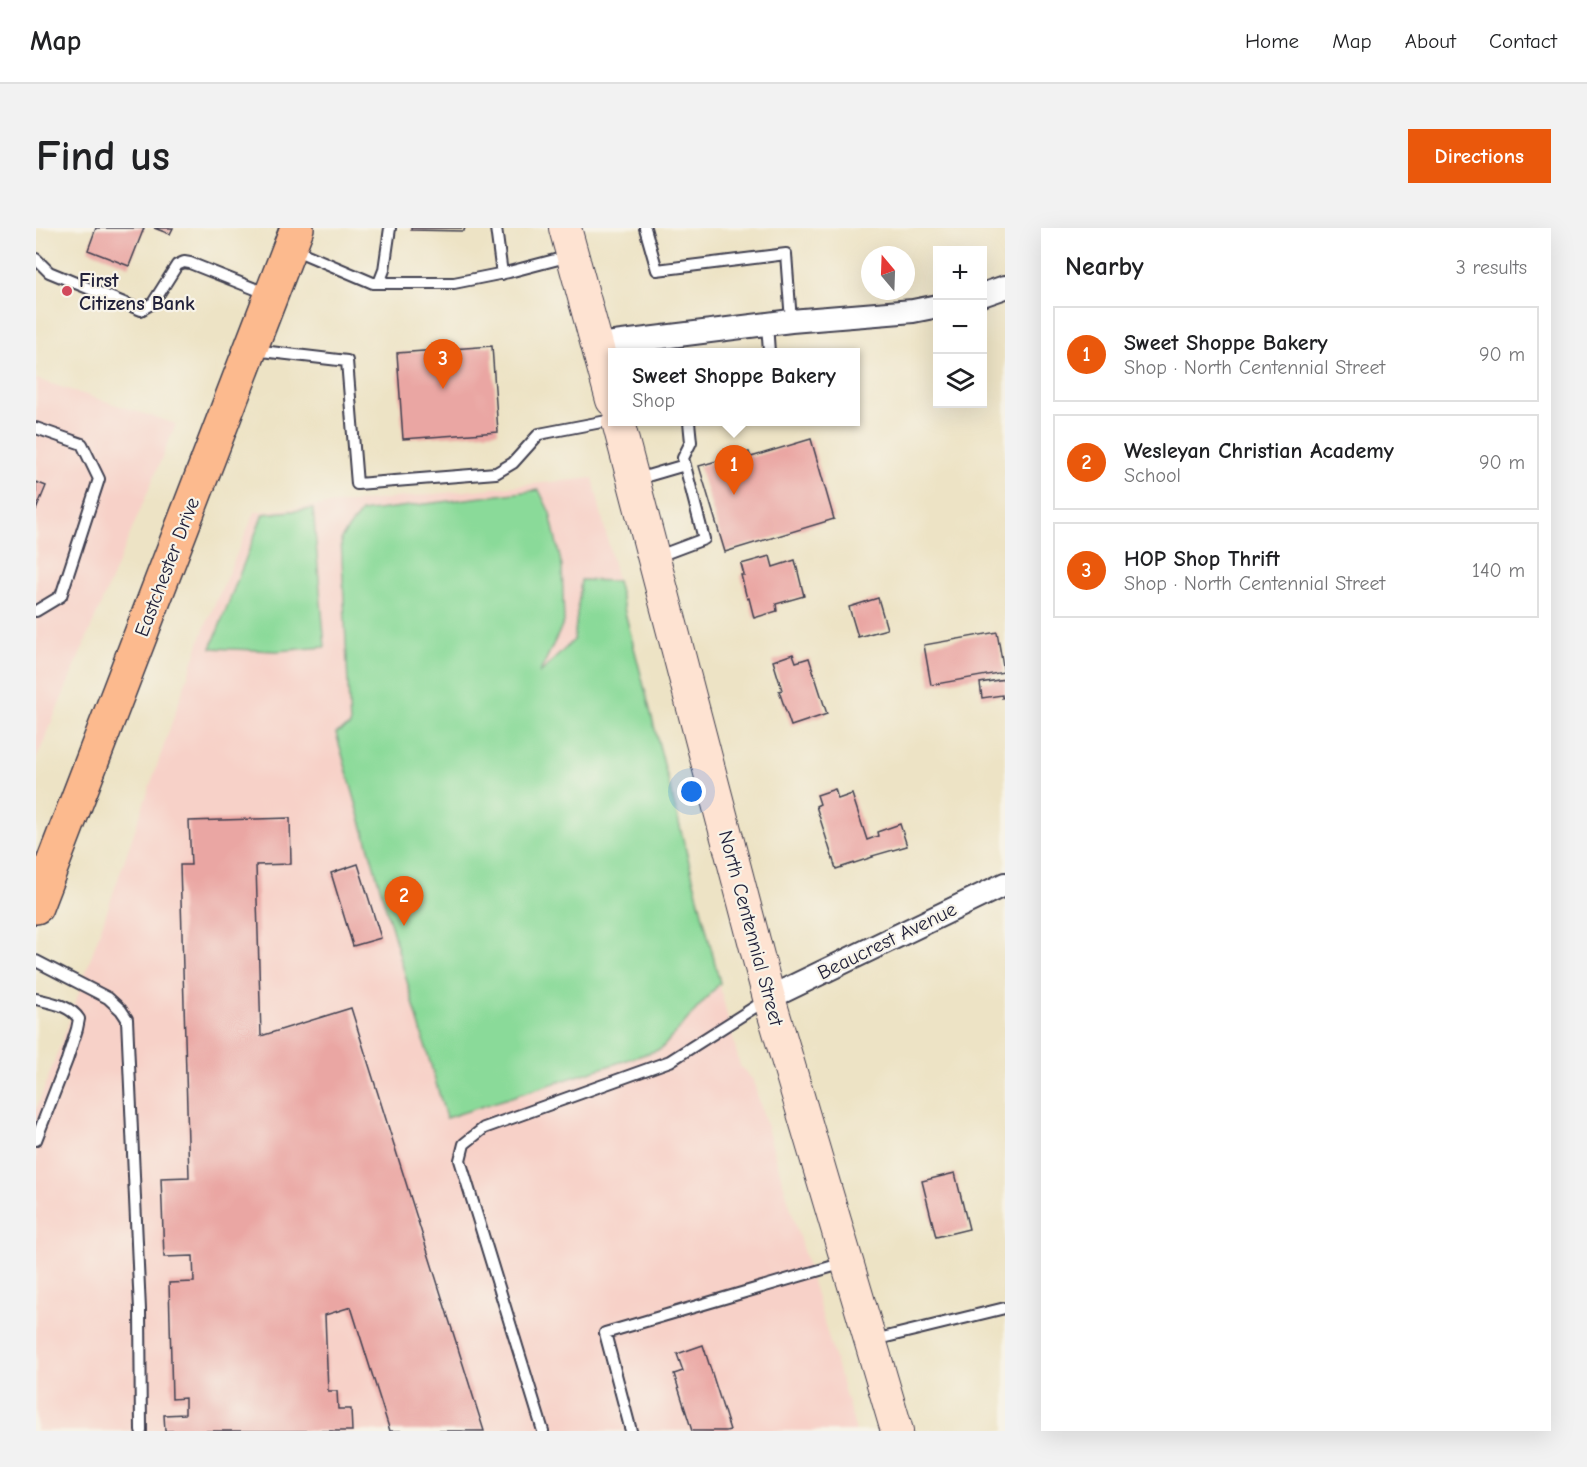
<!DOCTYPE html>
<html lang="en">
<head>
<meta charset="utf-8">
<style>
  body { margin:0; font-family:"Comic Neue",sans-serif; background:#f2f2f2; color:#202124 }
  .controls { position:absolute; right:18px; top:18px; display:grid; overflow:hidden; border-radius:0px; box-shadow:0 6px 24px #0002 }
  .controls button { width:54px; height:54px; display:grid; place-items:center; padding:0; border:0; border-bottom:2px solid #e0e0e0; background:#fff; color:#202124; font:30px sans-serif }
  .compass { position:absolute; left:825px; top:18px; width:54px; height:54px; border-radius:50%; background:#fff; box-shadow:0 6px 24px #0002; rotate:341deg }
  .you { position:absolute; left:656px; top:564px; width:21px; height:21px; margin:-15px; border:4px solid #fff; border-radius:50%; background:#1a73e8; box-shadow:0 0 0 9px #1a73e833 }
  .badge { display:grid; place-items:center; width:39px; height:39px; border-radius:50%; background:#ea580c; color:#fff; font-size:20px; font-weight:700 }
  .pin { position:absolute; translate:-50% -50px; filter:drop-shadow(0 2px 3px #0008) }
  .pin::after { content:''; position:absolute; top:32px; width:21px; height:18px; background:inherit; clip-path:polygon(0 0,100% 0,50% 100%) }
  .popup { position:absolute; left:572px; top:120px; width:252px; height:78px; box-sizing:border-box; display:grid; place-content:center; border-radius:0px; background:#fff; filter:drop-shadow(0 2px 4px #0005); font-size:20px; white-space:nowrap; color:#757577 }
  .popup b { font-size:22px; color:#202124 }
  .popup::after { content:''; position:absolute; left:50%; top:100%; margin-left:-12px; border:12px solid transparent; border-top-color:#fff }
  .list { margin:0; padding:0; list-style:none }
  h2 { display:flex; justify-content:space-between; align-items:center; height:78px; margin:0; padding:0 24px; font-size:26px }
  h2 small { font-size:20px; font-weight:400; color:#757577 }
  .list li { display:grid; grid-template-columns:39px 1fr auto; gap:18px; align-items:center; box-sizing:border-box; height:96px; margin:0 12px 12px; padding:0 12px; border:2px solid #e0e0e0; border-radius:0px }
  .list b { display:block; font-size:22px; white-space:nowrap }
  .list p { margin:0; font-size:20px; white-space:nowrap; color:#757577 }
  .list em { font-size:20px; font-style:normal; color:#757577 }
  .icon { flex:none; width:33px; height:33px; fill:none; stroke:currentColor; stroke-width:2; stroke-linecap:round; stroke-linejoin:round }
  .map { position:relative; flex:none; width:969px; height:1203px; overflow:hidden; border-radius:0px }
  header { display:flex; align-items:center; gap:36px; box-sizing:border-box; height:84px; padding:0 30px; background:#fff; border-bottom:2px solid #e0e0e0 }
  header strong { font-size:28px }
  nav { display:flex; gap:33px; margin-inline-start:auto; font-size:21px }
  .intro { display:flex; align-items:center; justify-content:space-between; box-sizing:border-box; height:144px; padding:0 36px }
  h1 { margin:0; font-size:42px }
  .button { padding:15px 27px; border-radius:0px; background:#ea580c; color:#fff; font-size:21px; font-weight:700 }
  main { display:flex; gap:36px; padding:0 36px }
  aside { flex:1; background:#fff; border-radius:0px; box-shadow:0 6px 24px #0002 }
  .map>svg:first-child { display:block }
</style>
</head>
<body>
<header>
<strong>Map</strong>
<nav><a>Home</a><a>Map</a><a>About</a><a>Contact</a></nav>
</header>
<div class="intro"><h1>Find us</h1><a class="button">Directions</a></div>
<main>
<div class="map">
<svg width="969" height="1203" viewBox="0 0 969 1203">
  <rect width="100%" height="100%" fill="#f7f3e8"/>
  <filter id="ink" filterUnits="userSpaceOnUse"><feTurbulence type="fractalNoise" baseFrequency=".0167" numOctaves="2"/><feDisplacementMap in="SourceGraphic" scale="12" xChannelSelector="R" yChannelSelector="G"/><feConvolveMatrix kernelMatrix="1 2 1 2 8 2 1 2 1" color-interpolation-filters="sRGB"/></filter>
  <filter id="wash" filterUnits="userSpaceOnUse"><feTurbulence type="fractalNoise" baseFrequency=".008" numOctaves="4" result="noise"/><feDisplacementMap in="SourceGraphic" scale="24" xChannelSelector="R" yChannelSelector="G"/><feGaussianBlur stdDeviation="1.35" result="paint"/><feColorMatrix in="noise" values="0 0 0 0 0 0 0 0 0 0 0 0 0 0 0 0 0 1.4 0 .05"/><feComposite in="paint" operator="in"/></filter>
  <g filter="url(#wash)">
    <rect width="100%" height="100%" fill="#ede3c5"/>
    <!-- built -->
    <path fill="#f7d1c8" d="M0,151L140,196L0,532Z
      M557,250L581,353L704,838L717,852L820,1203H0V882L29,805L168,401L219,284Z"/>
    <!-- green -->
    <path fill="#8ada99" stroke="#567e6a" stroke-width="1.5" d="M503,262L514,285L526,339L528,394L503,446L538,412L545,352L581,353L684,755L625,821L410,890L300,505L314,498L305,310L325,284Z
      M277,281L289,419L241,423L175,420L227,286Z"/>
    <g id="blocks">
      <!-- building -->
      <path fill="#eaa6a3" d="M60,0H108L93,38L52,22Z
        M118,0H137L134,6Z
        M375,0H429L428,3L375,2Z
        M456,118L462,204L367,211L361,125Z
        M775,211L798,291L689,324L663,238L713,224L715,229Z
        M0,254L10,258L0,282Z
        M734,328L737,339L759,332L768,368L740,376L741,383L718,390L713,370L711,371L705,347H708L705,336Z
        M842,370L851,401L822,409L813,379Z
        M961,404L968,444L895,457L888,417Z
        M757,426L760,434L773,430L791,486L755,498L743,463L746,462L737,433Z
        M969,451V469L966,470V467L946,470L944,455Z
        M799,561L802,571L816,566L831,612L842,608L841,604L864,596L871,618L836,628L837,629L800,641L780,578L784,576L781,567Z
        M254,590L255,636L220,637L225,808L315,780L448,1203H354L315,1079L289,1087L292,1163H301L302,1181H315L316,1203H129L128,1187L149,1186V1170L136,1171L133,1055L158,1054L157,1028L128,1029L125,950L153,949L144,637H155L153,593Z
        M322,636L345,710L317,718L295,645Z
        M919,945L933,1001L900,1009L886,953Z
        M667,1117L694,1202L690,1203H656L638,1146L647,1143L641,1126Z"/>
    </g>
  </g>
  <g filter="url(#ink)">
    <use href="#blocks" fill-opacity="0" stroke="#403f50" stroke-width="1.5"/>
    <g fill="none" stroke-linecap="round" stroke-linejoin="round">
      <!-- service casing -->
      <g stroke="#403f50" stroke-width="14">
        <path id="service" d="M460,0L466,46
          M609,0L621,42L750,26L755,93
          M257,21L337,55H418L473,44L534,28
          M0,31L13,44L105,82L117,75L141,37L148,34L154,35L232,66
          M343,55L348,42L354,0
          M731,96L733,124
          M217,122L311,133L321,256L460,245L477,235L503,206L576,192
          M0,200L46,216L63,251L25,368L0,383
          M601,251L649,237
          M620,329L668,311L647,230L655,214L653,194
          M0,733L72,770L85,782L91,791L104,1082L105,1203
          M0,771C15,775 34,777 43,791L41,801L31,832L0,912
          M838,1112L969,1080
          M507,1203L424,932L428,916L448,900L634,833L730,772
          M595,1203L569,1105L808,1035"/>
      </g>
      <!-- minor casing -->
      <g stroke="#403f50" stroke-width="26">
        <path id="minor" d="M946,67L969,59
          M562,117L755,93L877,83L902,78
          M733,770L969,656"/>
      </g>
      <!-- secondary casing -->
      <g stroke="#403f50" stroke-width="34">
        <path id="secondary" d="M529,0L576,172
          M582,194L733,770L861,1203"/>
      </g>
      <!-- primary casing -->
      <g stroke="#403f50" stroke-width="36">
        <path id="primary" d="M0,679L261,0"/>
      </g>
      <!-- service -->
      <use href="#service" stroke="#fff" stroke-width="10"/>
      <!-- minor -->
      <use href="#minor" stroke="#fff" stroke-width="22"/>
      <!-- secondary -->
      <use href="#secondary" stroke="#fee3d2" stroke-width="32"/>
      <!-- primary -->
      <use href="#primary" stroke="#fcba8e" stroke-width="33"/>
    </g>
  </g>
  <!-- markers -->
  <circle fill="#d1495b" stroke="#f7f3e8" stroke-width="2" cx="31" cy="63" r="6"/>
  <g text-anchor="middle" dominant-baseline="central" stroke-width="4.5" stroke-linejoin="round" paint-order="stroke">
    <!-- poi labels -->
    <g font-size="20" font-weight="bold" fill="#22223b" stroke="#f7f3e8" text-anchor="start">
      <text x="43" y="52">First<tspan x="43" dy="23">Citizens Bank</tspan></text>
    </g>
    <!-- street labels -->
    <g font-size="20" fill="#22223b" stroke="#f7f3e8">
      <text transform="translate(131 339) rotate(-69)">Eastchester Drive</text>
      <text transform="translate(715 700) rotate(75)">North Centennial Street</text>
      <text transform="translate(851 713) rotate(-26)">Beaucrest Avenue</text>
    </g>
  </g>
</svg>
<div class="controls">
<button>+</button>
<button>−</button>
<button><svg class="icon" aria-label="layers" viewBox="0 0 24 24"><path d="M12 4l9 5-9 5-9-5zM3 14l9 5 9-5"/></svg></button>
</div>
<svg class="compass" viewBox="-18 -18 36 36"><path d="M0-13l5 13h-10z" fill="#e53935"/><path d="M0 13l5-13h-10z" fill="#757577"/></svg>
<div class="you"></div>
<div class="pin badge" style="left:698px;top:267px">1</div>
<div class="popup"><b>Sweet Shoppe Bakery</b>Shop</div>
<div class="pin badge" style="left:368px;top:698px">2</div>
<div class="pin badge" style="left:407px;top:161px">3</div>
</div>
<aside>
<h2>Nearby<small>3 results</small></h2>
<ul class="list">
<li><span class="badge">1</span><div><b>Sweet Shoppe Bakery</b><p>Shop · North Centennial Street</p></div><em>90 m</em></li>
<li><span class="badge">2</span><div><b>Wesleyan Christian Academy</b><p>School</p></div><em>90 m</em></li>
<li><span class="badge">3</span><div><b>HOP Shop Thrift</b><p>Shop · North Centennial Street</p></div><em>140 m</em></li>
</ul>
</aside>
</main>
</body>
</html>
